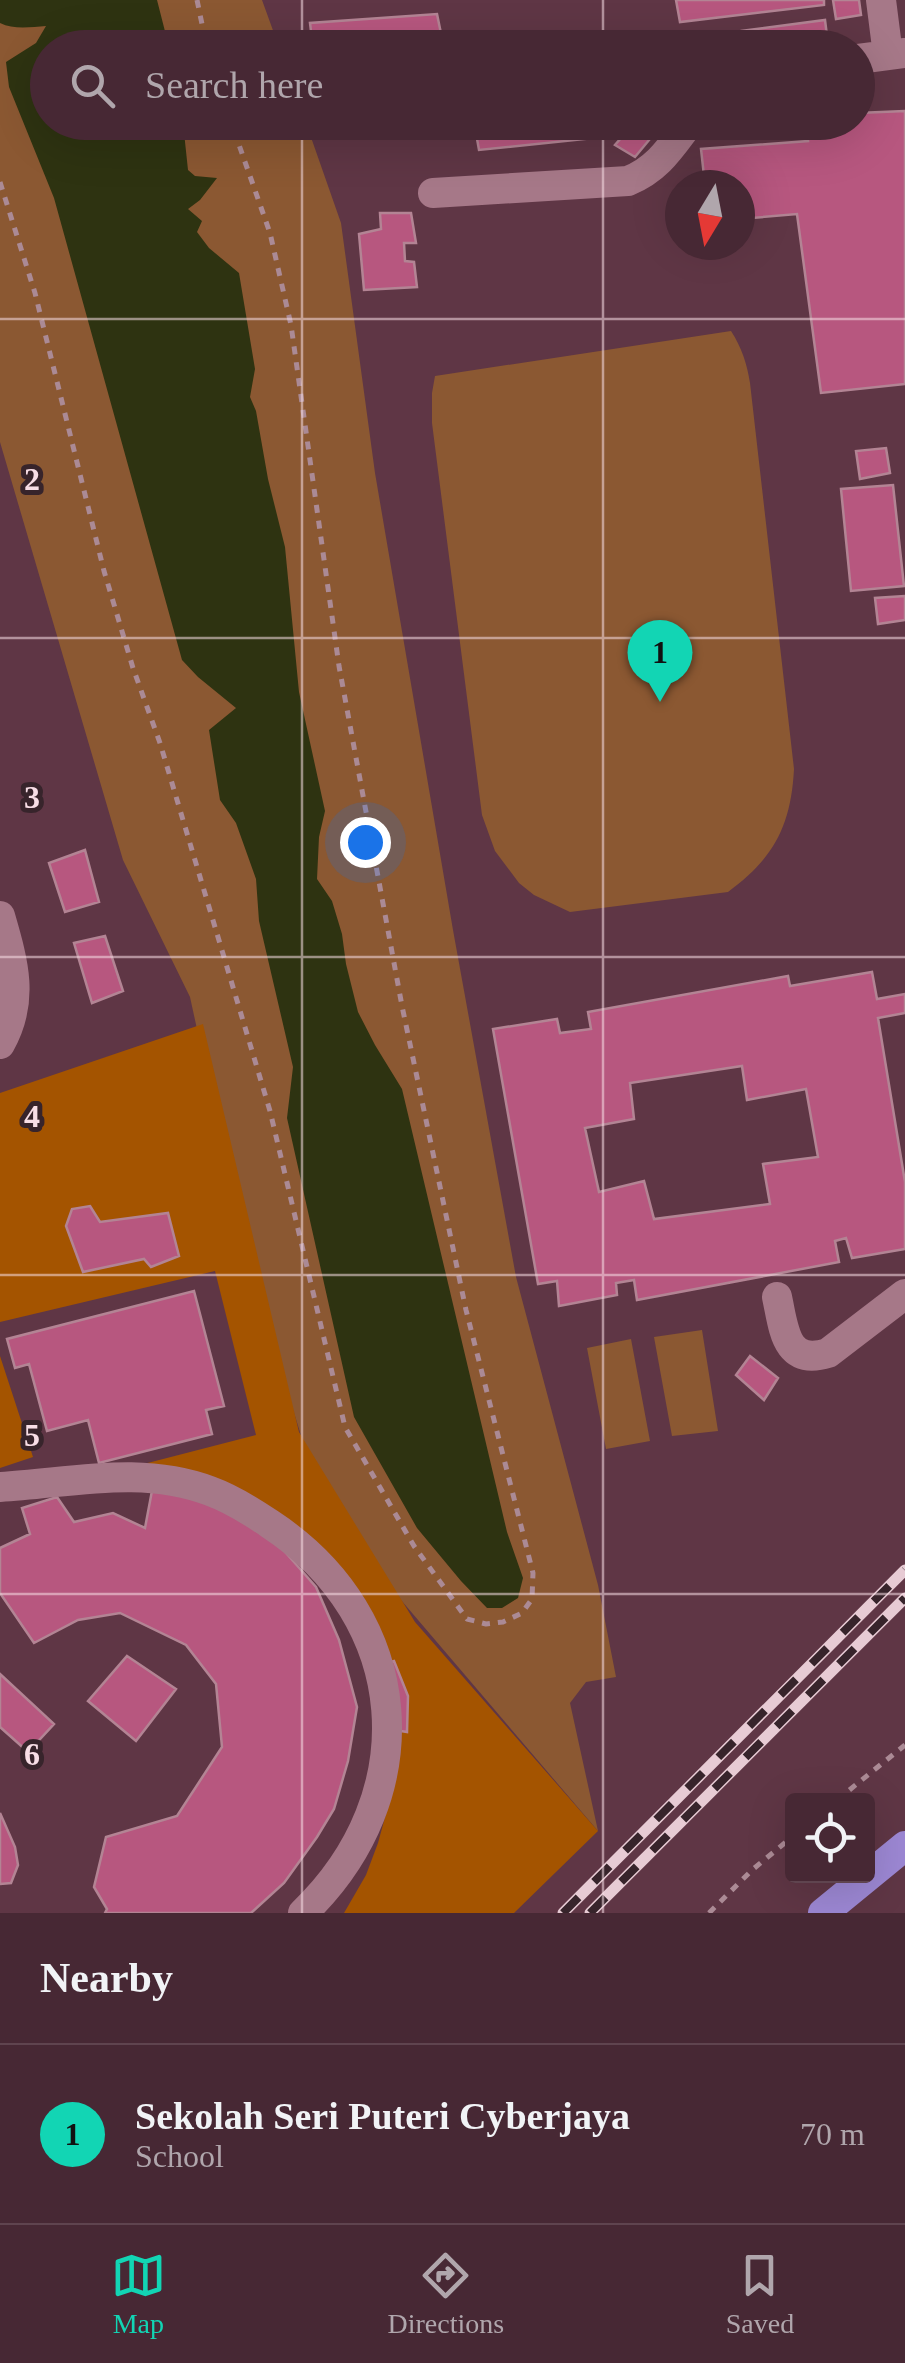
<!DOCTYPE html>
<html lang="en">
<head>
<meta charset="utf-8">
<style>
  body { margin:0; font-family:Georgia,serif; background:#513440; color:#f1f3f6 }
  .controls { position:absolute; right:30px; bottom:30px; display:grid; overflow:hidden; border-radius:10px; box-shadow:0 10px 40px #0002 }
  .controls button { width:90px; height:90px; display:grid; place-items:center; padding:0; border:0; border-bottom:2px solid #5f444f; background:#472834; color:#f1f3f6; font:50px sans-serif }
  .compass { position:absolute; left:665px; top:170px; width:90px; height:90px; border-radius:50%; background:#472834; box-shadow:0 10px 40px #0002; rotate:190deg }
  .you { position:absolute; left:365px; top:842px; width:35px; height:35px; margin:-25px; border:8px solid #fff; border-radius:50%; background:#1a73e8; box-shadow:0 0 0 15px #1a73e833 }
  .badge { display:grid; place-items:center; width:65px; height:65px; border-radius:50%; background:#12d5b4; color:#111; font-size:32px; font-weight:700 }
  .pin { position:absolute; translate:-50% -82px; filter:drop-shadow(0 2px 5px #0008) }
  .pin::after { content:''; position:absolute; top:52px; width:35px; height:30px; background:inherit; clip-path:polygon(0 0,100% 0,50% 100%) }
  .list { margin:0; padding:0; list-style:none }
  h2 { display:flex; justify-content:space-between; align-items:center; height:130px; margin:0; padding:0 40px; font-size:42px }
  h2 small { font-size:32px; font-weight:400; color:#b0a6ac }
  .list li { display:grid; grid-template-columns:65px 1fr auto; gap:30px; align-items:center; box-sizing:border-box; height:180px; padding:0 40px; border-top:2px solid #5f444f }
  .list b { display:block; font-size:38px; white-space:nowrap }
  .list p { margin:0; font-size:32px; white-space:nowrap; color:#b0a6ac }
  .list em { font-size:32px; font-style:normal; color:#b0a6ac }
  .icon { flex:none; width:55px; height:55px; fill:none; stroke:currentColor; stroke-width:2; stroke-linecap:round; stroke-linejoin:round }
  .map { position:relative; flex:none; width:905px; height:1913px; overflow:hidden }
  .search { position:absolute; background:#472834; box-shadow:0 10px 40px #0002; left:30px; right:30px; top:30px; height:110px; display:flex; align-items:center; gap:25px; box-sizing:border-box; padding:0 35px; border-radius:55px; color:#b0a6ac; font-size:38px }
  .sheet { height:310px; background:#472834 }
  nav { display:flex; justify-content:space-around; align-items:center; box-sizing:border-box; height:140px; border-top:2px solid #5f444f; background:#472834; font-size:28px; color:#b0a6ac }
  nav a { display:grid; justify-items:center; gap:5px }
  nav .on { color:#12d5b4 }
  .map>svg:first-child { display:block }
</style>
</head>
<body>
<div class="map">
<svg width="905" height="1913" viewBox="0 0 905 1913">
  <rect width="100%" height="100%" fill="#5f3645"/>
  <!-- green -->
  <path fill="#8b5832" d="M0,0H262L279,47L48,48V122L306,123L341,223L375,473L453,930L516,1277L598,1585L616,1677L586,1682L570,1703L598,1831L366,1559L305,1448L250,1272L190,997L123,860L0,442Z
    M731,331C742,348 747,364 750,383L794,769C791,826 774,858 728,892L570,912L534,895L519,883L495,851L482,815L432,423V393L435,376Z
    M702,1330L718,1431L672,1436L654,1337Z
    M631,1339L650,1441L606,1449L587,1348Z"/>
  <!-- forest -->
  <path fill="#a45400" d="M203,1024L299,1432L415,1622L598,1831L514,1913H344L366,1875L378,1843L387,1810L392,1743L334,1586L136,1466L256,1435L215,1271L0,1322V1093Z
    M0,1356L33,1457L0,1468Z"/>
  <!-- water -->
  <path fill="#2e3311" d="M0,0H157L169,47L48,48V122L183,123L188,170L195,176L217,178L200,200L188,209L202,221L197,232L209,248L239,273L255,369L250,397L256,411L268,479L285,547L299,692L325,811L319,837L317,879L332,901L342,934L346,964L358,1012L375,1045L402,1089L507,1532L523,1578L518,1598L502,1608H487L461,1581L417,1528L354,1417L287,1118L293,1067L259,921L256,879L236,823L220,800L209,730L236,708L198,677L182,660L54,198L9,87L6,62L36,43L46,26C31,27 14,30 0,23Z"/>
  <!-- building -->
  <path fill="#b7577f" stroke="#b38494" stroke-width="2.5" fill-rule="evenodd" d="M676,0H824V5L680,22Z
    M833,0H859L861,15L836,19Z
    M437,14L444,48H313L310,23Z
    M825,20L828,44L797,48H708L721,39L741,31Z
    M597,36L599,48H494Z
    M905,111V384L821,393L797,214L740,219V185H705L701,149L808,141L806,129L825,127V122H858V113Z
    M474,122H612L614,136L479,150Z
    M635,122H664L635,157L615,145Z
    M380,213H411L416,243H404L405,261L414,262L417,287L364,290L359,234L381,229Z
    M886,448L890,473L860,479L856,451Z
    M893,485L904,586L851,591L841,489Z
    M905,596V620L878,624L875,598Z
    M85,850L99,902L65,912L49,863Z
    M105,936L123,991L92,1003L74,943Z
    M872,972L877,999L905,994V1013L878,1018L905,1182V1249L852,1258L846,1238L835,1241L839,1262L637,1300L634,1280L616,1283L617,1295L559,1306L557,1281L538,1284L493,1029L557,1019L560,1033L591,1029L588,1012L788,976L790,986ZM742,1066L747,1100L806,1089L818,1157L763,1164L770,1204L654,1219L644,1181L599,1192L585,1128L634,1119L630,1083Z
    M90,1206L100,1222L168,1213L179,1256L151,1267L144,1259L83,1272L66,1226L72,1209Z
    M194,1291L224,1406L206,1410L212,1434L99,1463L88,1420L47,1431L29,1364L15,1368L7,1339Z
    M750,1356L778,1378L764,1400L736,1375Z
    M154,1480L222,1501L279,1545L316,1587L339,1640L357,1707L348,1761L334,1809L317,1837L284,1883L251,1913H105L107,1909L94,1887L106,1837L177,1816L222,1747L216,1684L186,1645L120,1613L78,1620L34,1643L0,1593V1548L30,1534L22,1508L57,1497L74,1522L113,1513L145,1528Z
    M127,1656L176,1689L136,1741L88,1701Z
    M394,1661L408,1696L407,1732L388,1729L377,1666Z
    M0,1674L54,1724L28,1752L0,1727Z
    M0,1813L15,1847L18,1865L11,1883L0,1884Z"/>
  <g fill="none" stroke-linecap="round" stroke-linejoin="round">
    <!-- path -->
    <path stroke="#ab8a95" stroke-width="5" stroke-dasharray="8 8" stroke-linecap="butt" d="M197,0L207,48
      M0,182L35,293L104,571L133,668L160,743L270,1111L345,1427L414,1546L467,1619L486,1624L503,1622L522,1613L532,1599L533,1573L466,1310L402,1006L339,666L291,325L270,233L231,122
      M837,1800L905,1745
      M709,1913L752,1870L792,1837"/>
    <!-- minor -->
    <path stroke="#a67888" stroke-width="30" d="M881,0L888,55
      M858,59L905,53
      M433,193L628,181C658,169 671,147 690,122
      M0,916C13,961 25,1000 0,1044
      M777,1297C784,1329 785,1366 828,1353L905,1294
      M0,1487C71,1483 141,1465 210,1491C232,1499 251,1511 270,1524C413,1618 426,1795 303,1913"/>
    <!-- highway -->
    <path stroke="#9c87d3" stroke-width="30" d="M823,1913L905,1846"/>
    <!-- rail casing -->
    <g stroke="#e7cbd4" stroke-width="11">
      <path id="rail" d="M563,1913L905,1570
        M590,1913L905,1598"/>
    </g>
    <!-- rail -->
    <use href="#rail" stroke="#37242b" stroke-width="8" stroke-dasharray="22" stroke-linecap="butt"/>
  </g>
  <!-- grid -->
  <path fill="none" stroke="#f8dee6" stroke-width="2.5" stroke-opacity="0.55" d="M302,0V48M603,0V48M302,122V1913M603,122V1913M0,319H905M0,638H905M0,957H905M0,1275H905M0,1594H905"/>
  <g font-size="32" text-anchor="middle" font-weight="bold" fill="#f8dee6" stroke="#37242b" stroke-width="10" stroke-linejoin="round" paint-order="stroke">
    <text x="32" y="490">2</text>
    <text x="32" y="808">3</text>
    <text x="32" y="1127">4</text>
    <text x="32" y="1446">5</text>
    <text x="32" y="1765">6</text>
  </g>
</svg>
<div class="controls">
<button><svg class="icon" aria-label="locate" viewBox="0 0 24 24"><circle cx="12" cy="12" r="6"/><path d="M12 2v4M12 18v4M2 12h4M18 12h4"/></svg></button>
</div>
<svg class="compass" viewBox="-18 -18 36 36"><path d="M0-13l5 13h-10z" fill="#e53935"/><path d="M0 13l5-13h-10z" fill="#b0a6ac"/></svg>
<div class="you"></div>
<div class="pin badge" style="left:660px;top:702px">1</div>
<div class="search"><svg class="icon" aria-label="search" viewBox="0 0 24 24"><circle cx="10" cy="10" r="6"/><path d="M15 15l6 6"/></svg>Search here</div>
</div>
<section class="sheet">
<h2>Nearby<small></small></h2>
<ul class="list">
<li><span class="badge">1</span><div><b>Sekolah Seri Puteri Cyberjaya</b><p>School</p></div><em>70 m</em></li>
</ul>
</section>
<nav>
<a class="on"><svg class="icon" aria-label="map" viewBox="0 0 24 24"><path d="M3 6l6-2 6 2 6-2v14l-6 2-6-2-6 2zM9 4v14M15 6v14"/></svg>Map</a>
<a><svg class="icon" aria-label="directions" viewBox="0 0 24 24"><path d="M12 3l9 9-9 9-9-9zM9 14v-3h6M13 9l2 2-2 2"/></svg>Directions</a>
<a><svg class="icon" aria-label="saved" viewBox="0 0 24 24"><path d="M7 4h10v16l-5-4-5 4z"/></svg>Saved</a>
</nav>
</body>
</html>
